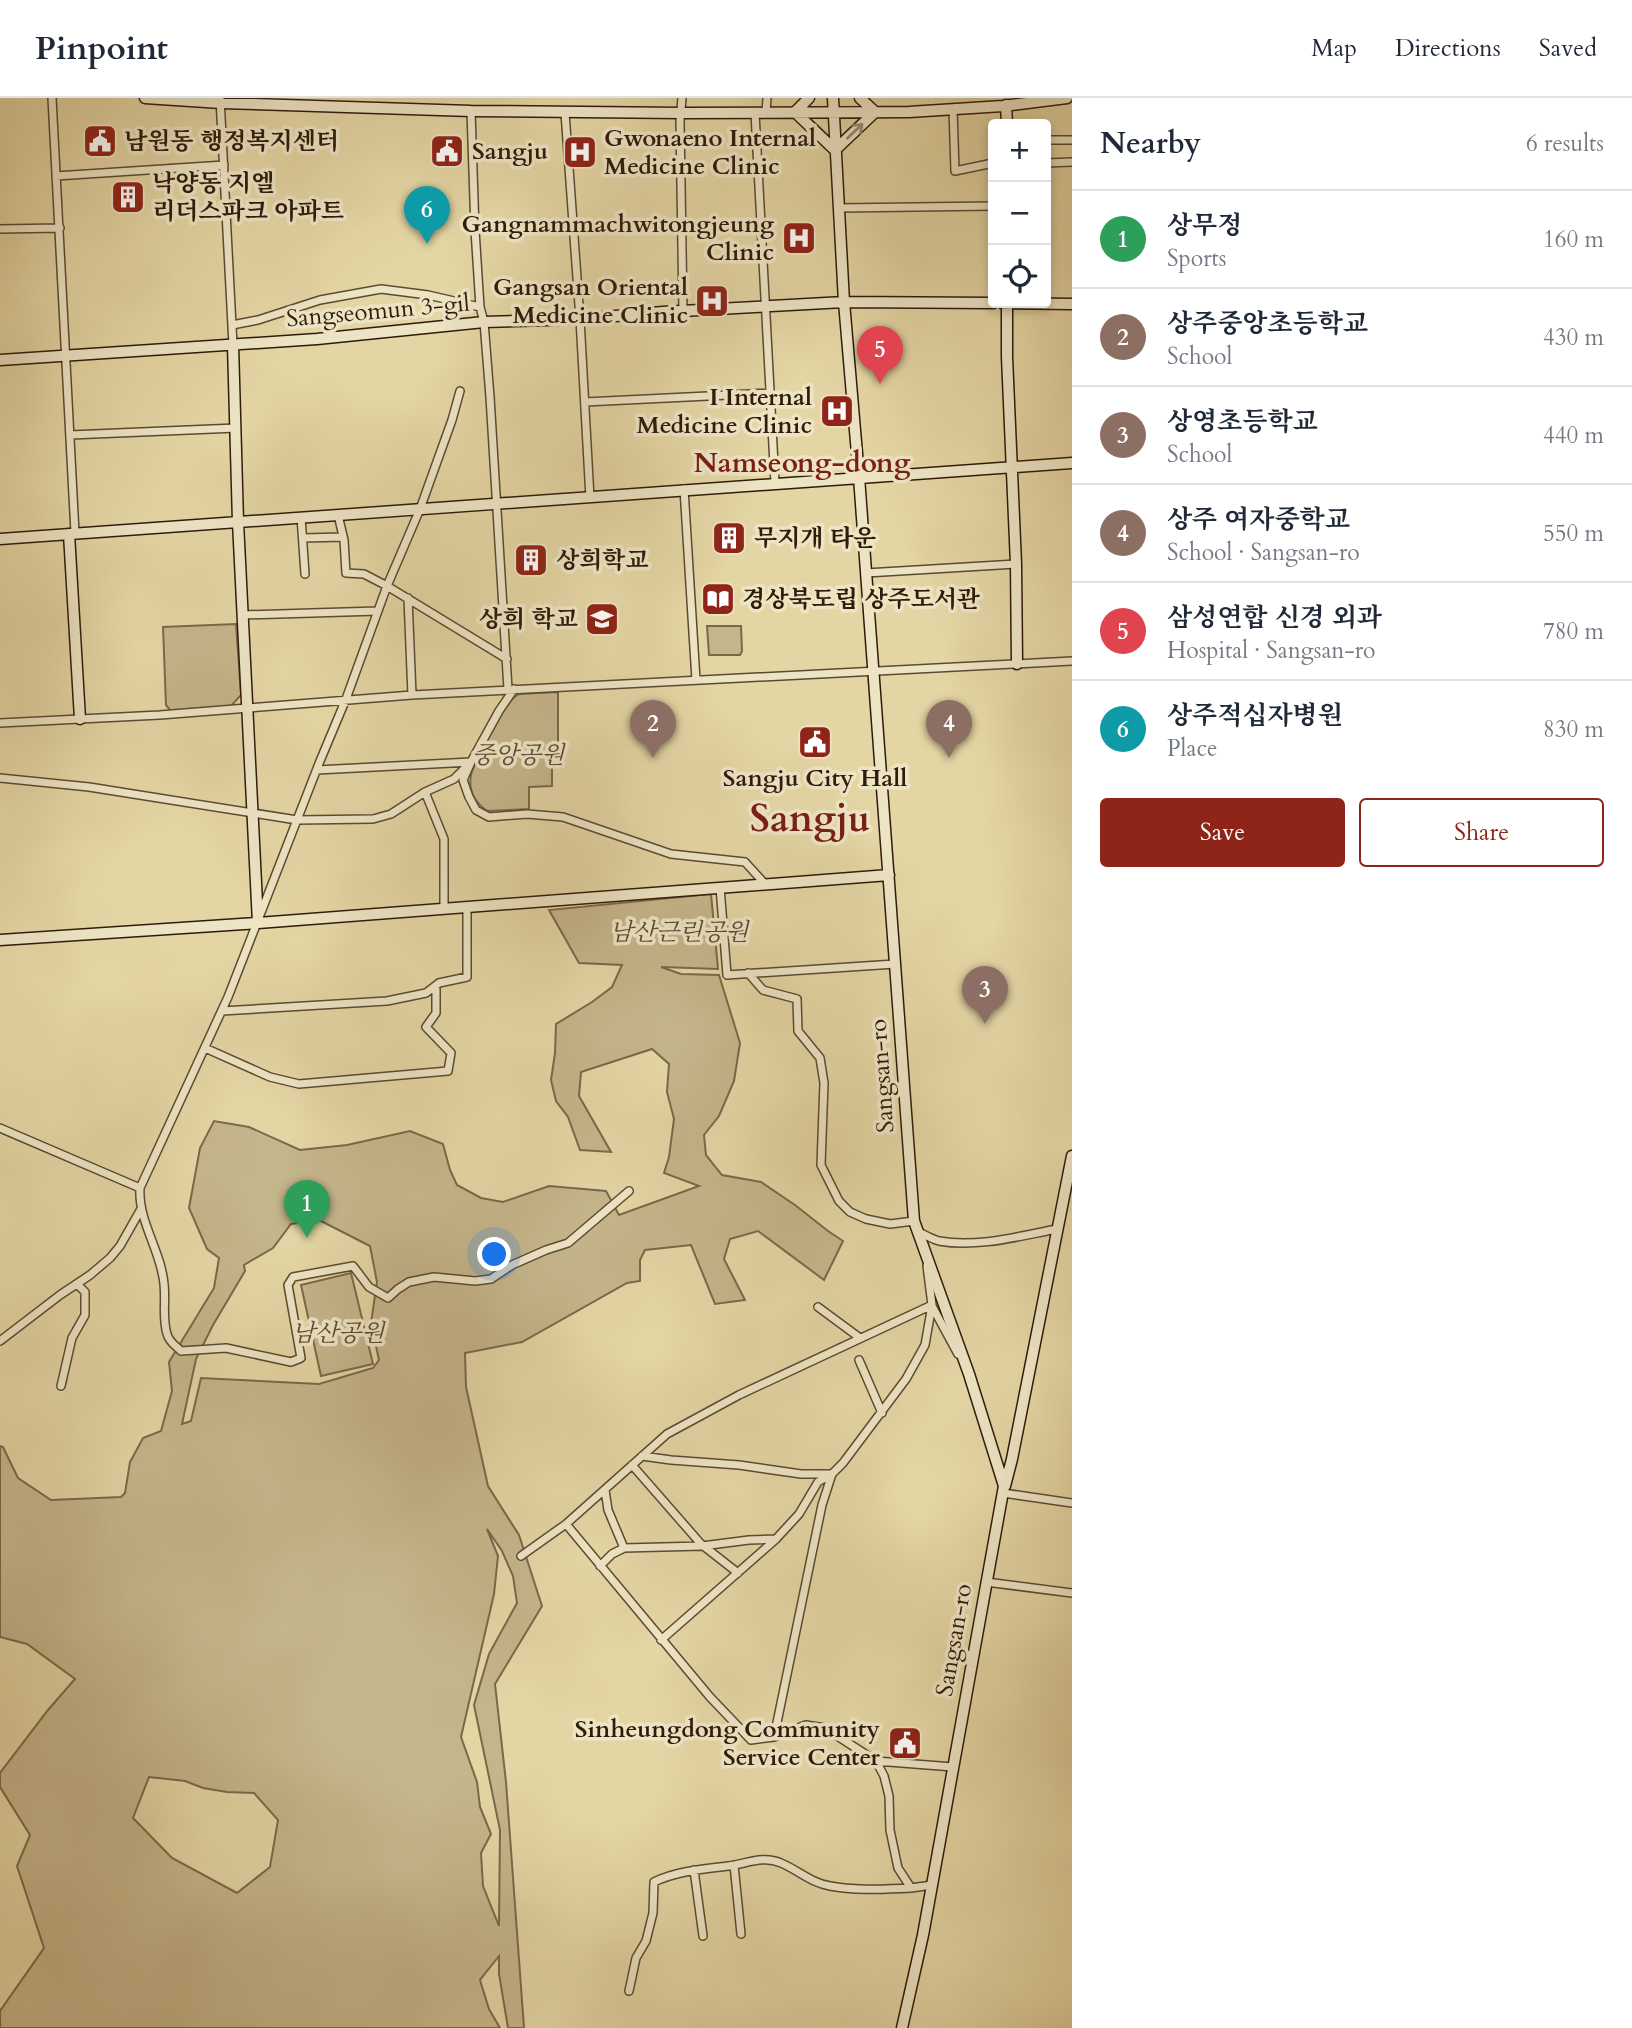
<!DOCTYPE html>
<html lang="en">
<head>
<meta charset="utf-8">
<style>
  body { margin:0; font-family:Cardo,"Noto Serif KR",serif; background:#f2f2f3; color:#1f2937 }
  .controls { position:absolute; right:21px; top:21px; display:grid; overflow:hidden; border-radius:7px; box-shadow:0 4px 10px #0003 }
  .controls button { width:63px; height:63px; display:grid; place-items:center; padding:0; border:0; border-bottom:2px solid #e0e1e3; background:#fff; color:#1f2937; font:35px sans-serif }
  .you { position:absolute; left:495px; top:1157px; width:24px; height:24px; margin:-18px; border:5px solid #fff; border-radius:50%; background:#1a73e8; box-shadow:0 0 0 10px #1a73e833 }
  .badge { display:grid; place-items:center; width:46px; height:46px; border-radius:50%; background:#8f2418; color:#fff; font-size:23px; font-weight:700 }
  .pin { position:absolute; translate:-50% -58px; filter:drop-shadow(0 2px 4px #0008) }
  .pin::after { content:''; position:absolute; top:37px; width:24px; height:21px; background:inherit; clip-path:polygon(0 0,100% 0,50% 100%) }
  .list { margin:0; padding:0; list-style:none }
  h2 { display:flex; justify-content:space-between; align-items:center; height:91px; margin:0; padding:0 28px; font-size:30px }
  h2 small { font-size:23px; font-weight:400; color:#747a83 }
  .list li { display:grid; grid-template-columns:46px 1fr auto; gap:21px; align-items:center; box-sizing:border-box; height:98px; padding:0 28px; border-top:2px solid #e0e1e3 }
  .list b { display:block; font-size:26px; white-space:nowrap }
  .list p { margin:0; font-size:23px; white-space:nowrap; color:#747a83 }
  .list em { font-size:23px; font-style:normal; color:#747a83 }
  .actions { display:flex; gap:14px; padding:21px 28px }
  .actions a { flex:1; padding:16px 0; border:2px solid #8f2418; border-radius:7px; text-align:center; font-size:24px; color:#8f2418 }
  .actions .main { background:#8f2418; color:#fff }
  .icon { flex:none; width:38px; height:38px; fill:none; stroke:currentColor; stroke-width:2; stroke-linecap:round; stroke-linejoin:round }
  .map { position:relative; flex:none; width:1072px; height:1930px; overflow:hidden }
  header { display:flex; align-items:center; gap:42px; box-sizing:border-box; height:98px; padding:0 35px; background:#fff; border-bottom:2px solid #e0e1e3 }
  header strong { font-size:33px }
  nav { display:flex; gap:38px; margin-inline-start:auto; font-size:24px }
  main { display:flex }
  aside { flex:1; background:#fff }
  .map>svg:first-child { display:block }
</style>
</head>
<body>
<header>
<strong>Pinpoint</strong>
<nav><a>Map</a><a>Directions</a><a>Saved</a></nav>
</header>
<main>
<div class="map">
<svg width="1072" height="1930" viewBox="0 0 1072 1930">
  <rect width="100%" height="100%" fill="#e4d5a4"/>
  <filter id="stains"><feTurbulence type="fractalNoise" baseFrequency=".00286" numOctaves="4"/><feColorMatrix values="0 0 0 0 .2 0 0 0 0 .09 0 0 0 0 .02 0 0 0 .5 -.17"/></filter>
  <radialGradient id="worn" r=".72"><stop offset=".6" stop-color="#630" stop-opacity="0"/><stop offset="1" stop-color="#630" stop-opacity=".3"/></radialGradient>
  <!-- green -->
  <path fill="#c5b58a" stroke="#7a684a" stroke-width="2" fill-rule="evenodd" d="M236,526L241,597L230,609L171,613L166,607L163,529Z
    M707,528H741L742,553L740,557H709Z
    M558,594V650H552V688L529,689V711L487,713C473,703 467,690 472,673C481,654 502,604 519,596Z
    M711,796L718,871L661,869L681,876L719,877L740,945L734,983L719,1018L704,1037L706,1057L722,1077L761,1084L795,1107L828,1133L843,1143L824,1182L758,1133L730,1141L724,1161L745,1202L715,1206L691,1147L645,1152L640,1162V1183L627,1185L522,1244L465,1255L466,1289L488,1388L519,1437L542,1508L495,1586L506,1684L524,1930H508L499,1876V1858L480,1882L489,1911L500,1930H0V1913L44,1850L17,1768L30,1737L0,1689V1675L48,1612L75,1581L27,1546L0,1539V1348L3,1349L18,1380L51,1402L121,1399L125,1395L130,1364L143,1340L161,1333L172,1293L169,1264L214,1190L219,1160L207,1151L189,1110L200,1050L214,1023L249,1029L300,1052L347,1047L410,1033L443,1046L450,1072L457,1087L481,1100L503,1104L549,1088L606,1093L619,1117L699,1088L664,1075L669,1059L674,1021L667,994L669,966L652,951L581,974L579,998L611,1054L580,1052L568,1019L556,1003L551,982L555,955L556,926L592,904L612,889L622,867L579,865L549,812ZM319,1122L370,1148L377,1184L371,1225L379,1262L373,1270L319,1286L201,1280L191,1323L182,1326L196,1261L213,1227L245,1173L244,1167L273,1150L291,1126ZM487,1431L502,1453L513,1478L517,1505L489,1556L474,1607L500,1732L499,1828L483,1788L481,1755L491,1736L480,1709L477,1684L461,1639L494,1496L498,1458ZM149,1679L185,1683L203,1690L227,1694L254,1695L278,1722L270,1769L237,1795L172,1760L133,1720Z
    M351,1175L373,1266L321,1278L301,1187Z"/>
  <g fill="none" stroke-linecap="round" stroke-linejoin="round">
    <!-- street casing -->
    <g stroke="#5c4a30" stroke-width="10">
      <path id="street" d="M52,0L75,435
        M220,0L233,247
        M682,0L680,23L683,213
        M953,11L955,73L993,65
        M471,13L475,132L480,209L484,224L490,299L508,591
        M565,15L580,221L590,400
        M755,15L775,385
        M766,15L767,0
        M1046,42H1072
        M1046,65L1072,64
        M56,78L224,67
        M839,110L993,108
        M0,131L60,130
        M232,227L258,222L320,202L381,191L428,197L480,209
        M460,293L452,322L420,411L387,488L346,601L320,663L228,899L140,1090C138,1124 161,1152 164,1186C166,1203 162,1220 167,1236C169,1244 176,1248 181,1253L226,1250L291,1264L301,1260L288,1187L293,1179L353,1168L369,1189L388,1200L398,1191L409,1184L434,1179L475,1183L491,1181L512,1167L546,1152L568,1145L629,1093
        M585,304L770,295
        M70,337L236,330
        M684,391L696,582
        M338,417L344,442L346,475L364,476L387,488L507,561
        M301,419L305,476
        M303,440L343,439
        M866,475L1016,466
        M408,500L412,597
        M243,517L378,513
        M0,625L160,617L412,597L1072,563
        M317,672L471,664L463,682L469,699L476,712L489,719L527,716L563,719L671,756L745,764L765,786
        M0,680L89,689L297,722L373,721L391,716L425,694L454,681L471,664L499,613L514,591
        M425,694L444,741V810
        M720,789L727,877L895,866
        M748,875L763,892L797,901L798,933L820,960L824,985L821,1067L839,1103L850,1114L866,1121L890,1126L914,1123
        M222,913L387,903L426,895L439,885L467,879V808
        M205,950L270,979L299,986L448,973L451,955L426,929L436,915V888
        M0,1030L140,1090
        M919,1134C925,1137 932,1141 939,1143C977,1150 1020,1138 1057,1131
        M932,1208L958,1256
        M818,1209L860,1240
        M0,1243L60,1197L90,1177L110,1160L120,1148L141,1111
        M859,1262L882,1315
        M61,1288L72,1240L85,1217V1194L77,1186
        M642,1358L671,1362L739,1367L801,1376H832L822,1407L774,1639
        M632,1367L701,1446L738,1475
        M605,1392L608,1412L624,1450
        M1003,1395L1072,1405
        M566,1426L710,1599L751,1642L774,1639L806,1627L825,1630L876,1663L884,1678L889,1698L890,1732L898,1770L911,1790L932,1787
        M521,1458L566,1426L667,1336L739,1297L932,1207L927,1168
        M600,1468L612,1456L624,1450L702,1448L749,1442L776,1441
        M986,1484L1072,1495
        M661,1542L776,1441L799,1416L818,1384L832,1376L843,1365L906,1281L925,1247L932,1207
        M876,1663L953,1669
        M734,1767L741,1836
        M694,1772L703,1838
        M629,1893L636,1860L646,1843L653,1815L654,1784C677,1773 703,1771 728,1768C746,1766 763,1757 781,1765C798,1772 811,1785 830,1788C856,1793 884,1791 911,1790"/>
    </g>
    <!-- secondary casing -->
    <g stroke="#2e1b0a" stroke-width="13">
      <path id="secondary" d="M145,0L221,5L471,13L682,15L909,14L1003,8L1067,0
        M809,0L795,14L835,52L875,14L860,0
        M833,0L844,204L859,379L914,1123L969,1276L1004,1388L923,1837L902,1930
        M1006,7L1007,26
        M1002,205L1072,206
        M1007,205V259L1016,466L1017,566
        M233,247L238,424L258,825
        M0,262L317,241L484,224L580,221L663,214L844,204L993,205
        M69,436L80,621
        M0,441L1072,365
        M0,842L258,825L889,777
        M1005,1388L1012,1361L1072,1058"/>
    </g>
    <!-- street -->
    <use href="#street" stroke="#ede4c4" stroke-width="7"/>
    <!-- secondary -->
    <use href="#secondary" stroke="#ede4c4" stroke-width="10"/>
  </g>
  <!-- one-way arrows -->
  <defs><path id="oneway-shaft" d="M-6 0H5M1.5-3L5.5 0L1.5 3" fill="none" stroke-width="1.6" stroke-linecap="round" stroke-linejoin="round" transform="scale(1.75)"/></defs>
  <use stroke="#978a70" href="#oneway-shaft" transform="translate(855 33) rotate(-43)"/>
  <!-- icons -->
  <defs>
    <g id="civic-square" transform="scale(1.75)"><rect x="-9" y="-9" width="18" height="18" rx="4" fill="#8f2418" stroke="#ede4c4"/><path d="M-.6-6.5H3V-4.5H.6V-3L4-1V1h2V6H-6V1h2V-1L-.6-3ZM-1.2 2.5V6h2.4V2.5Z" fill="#fff"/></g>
    <g id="hospital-square" transform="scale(1.75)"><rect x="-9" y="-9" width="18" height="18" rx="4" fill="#8f2418" stroke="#ede4c4"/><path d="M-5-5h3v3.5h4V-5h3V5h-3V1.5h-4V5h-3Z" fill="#fff"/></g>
    <g id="building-square" transform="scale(1.75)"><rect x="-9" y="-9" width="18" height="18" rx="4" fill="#8f2418" stroke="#ede4c4"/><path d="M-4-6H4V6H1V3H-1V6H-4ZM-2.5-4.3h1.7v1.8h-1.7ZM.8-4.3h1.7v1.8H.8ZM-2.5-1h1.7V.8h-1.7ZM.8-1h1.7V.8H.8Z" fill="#fff"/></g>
    <g id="library-square" transform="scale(1.75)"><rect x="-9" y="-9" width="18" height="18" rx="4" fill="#8f2418" stroke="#ede4c4"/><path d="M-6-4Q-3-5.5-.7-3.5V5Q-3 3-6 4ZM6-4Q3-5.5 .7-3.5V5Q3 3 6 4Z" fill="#fff"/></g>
    <g id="school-square" transform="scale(1.75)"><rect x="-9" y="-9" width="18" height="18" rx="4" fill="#8f2418" stroke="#ede4c4"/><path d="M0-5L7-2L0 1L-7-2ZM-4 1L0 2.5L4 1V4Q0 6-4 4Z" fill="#fff"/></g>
  </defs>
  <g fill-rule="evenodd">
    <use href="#civic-square" x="100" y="43"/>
    <use href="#civic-square" x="447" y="53"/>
    <use href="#hospital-square" x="580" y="54"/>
    <use href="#building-square" x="128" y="99"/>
    <use href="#hospital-square" x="799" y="140"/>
    <use href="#hospital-square" x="712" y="203"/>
    <use href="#hospital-square" x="837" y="313"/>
    <use href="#building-square" x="729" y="440"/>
    <use href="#building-square" x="531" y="462"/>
    <use href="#library-square" x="718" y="501"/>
    <use href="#school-square" x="602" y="521"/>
    <use href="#civic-square" x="815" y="644"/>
    <use href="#civic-square" x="905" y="1645"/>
  </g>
  <g text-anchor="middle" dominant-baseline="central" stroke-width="7" stroke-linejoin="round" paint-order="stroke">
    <!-- poi labels -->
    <g font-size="24" font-weight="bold" fill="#2e1b0a" stroke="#ede4c4" text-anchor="start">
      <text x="604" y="40">Gwonaeno Internal<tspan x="604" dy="28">Medicine Clinic</tspan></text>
      <text x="124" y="43">남원동 행정복지센터</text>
      <text x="472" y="53">Sangju</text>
      <text x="152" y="85">낙양동 지엘<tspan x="152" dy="28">리더스파크 아파트</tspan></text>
      <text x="774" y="126" text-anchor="end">Gangnammachwitongjeung<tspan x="774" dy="28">Clinic</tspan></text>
      <text x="688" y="189" text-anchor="end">Gangsan Oriental<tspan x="688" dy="28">Medicine Clinic</tspan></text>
      <text x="812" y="299" text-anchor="end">I Internal<tspan x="812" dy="28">Medicine Clinic</tspan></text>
      <text x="754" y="440">무지개 타운</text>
      <text x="556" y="462">상희학교</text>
      <text x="742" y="501">경상북도립 상주도서관</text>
      <text x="578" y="521" text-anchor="end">상희 학교</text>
      <text x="815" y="680" text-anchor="middle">Sangju City Hall</text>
      <text x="880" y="1631" text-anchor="end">Sinheungdong Community<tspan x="880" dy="28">Service Center</tspan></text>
    </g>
    <!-- street labels -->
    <g font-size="24" fill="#2e1b0a" stroke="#ede4c4">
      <text transform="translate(378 213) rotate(-5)">Sangseomun 3-gil</text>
      <text transform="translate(882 978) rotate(-94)">Sangsan-ro</text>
      <text transform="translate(954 1542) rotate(-80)">Sangsan-ro</text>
    </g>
    <!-- park labels -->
    <g font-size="24" font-style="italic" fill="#5b4930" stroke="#ede4c4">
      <text x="518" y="657">중앙공원</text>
      <text x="679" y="834">남산근린공원</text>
      <text x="338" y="1235">남산공원</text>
    </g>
    <!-- quarter labels -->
    <g font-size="28" font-weight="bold" fill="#7a1f14" stroke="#ede4c4">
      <text x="802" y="365">Namseong-dong</text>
    </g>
    <!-- town labels -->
    <g font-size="38" font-weight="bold" fill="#7a1f14" stroke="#ede4c4">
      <text x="810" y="721">Sangju</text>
    </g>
  </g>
  <rect width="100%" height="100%" filter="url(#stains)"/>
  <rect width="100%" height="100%" fill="url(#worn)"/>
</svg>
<div class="controls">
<button>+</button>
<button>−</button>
<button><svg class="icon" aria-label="locate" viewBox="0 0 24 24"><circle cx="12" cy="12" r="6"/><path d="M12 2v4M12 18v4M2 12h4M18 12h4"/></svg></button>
</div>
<div class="you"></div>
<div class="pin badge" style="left:307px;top:1140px;background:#2e9e5b">1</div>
<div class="pin badge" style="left:653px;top:660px;background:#8d6e63">2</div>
<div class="pin badge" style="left:985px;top:926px;background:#8d6e63">3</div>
<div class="pin badge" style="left:949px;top:660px;background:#8d6e63">4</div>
<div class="pin badge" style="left:880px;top:286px;background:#e0444e">5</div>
<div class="pin badge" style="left:427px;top:146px;background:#0f9aa8">6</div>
</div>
<aside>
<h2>Nearby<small>6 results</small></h2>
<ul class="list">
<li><span class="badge" style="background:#2e9e5b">1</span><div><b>상무정</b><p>Sports</p></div><em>160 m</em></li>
<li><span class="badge" style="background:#8d6e63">2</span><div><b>상주중앙초등학교</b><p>School</p></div><em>430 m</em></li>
<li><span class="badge" style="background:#8d6e63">3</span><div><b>상영초등학교</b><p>School</p></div><em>440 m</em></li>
<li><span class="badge" style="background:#8d6e63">4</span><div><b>상주 여자중학교</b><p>School · Sangsan-ro</p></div><em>550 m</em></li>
<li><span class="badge" style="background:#e0444e">5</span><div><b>삼성연합 신경 외과</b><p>Hospital · Sangsan-ro</p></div><em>780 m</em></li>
<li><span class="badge" style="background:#0f9aa8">6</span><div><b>상주적십자병원</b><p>Place</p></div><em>830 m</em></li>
</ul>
<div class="actions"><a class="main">Save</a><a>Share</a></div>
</aside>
</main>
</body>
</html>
